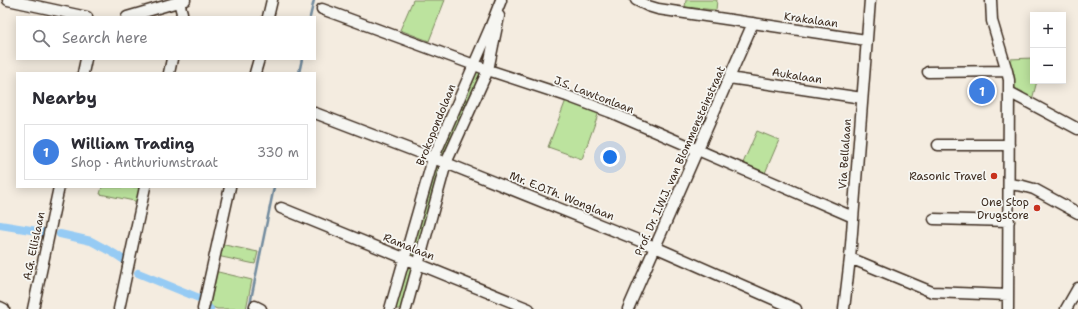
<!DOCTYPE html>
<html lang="en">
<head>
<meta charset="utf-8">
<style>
  body { margin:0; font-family:"Shantell Sans",sans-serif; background:#f2f2f3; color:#2b2b33 }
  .controls { position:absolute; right:12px; top:12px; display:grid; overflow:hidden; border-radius:0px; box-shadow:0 2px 10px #0003 }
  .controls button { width:36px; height:36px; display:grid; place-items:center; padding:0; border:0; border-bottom:1px solid #e1e1e2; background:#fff; color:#2b2b33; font:20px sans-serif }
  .you { position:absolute; left:610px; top:157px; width:14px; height:14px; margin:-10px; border:3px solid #fff; border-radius:50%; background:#1a73e8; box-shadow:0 0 0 6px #1a73e833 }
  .badge { display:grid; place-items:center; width:26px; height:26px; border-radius:50%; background:#0f766e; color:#fff; font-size:13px; font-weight:700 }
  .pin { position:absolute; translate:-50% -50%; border:2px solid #fff; box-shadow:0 1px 4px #0006 }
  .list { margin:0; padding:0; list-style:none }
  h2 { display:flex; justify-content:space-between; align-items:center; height:52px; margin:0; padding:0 16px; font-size:17px }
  h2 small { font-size:13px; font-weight:400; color:#7c7c81 }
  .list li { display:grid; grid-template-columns:26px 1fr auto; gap:12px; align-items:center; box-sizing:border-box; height:56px; margin:0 8px 8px; padding:0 8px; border:1px solid #e1e1e2; border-radius:0px }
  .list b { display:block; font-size:15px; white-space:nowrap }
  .list p { margin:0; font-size:13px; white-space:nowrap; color:#7c7c81 }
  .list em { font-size:13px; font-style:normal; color:#7c7c81 }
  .icon { flex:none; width:22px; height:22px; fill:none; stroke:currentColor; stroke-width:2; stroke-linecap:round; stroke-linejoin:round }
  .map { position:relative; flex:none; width:1078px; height:309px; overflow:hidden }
  .search { position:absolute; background:#fff; box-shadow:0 2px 10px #0003; left:16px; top:16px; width:300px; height:44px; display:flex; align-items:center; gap:10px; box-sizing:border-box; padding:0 14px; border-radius:0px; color:#7c7c81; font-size:15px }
  .panel { position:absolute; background:#fff; box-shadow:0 2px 10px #0003; left:16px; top:72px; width:300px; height:116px; border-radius:0px }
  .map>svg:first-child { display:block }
</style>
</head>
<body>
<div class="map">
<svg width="1078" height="309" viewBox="0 0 1078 309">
  <rect width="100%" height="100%" fill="#f4ece0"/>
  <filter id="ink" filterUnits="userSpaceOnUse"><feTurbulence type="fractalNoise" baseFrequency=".025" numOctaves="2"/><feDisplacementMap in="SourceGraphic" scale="8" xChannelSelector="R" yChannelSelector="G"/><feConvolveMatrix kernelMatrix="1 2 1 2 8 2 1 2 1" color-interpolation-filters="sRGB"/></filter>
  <g filter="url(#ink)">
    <!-- green -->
    <path fill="#bce39e" stroke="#7c865e" d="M413,0H445L429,41L400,30Z
      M686,0H717L716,10L685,7Z
      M1033,58V81H1037L1032,100L1024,95L1023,92L1013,87L1009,59Z
      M478,71L482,73L445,157H442L440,153L475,72Z
      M566,100L599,112L582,159L548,147Z
      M757,131L779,140L765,173L743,163Z
      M439,167H440L416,256L414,257L411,256V252L435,168Z
      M102,187H142L139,202L100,194Z
      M220,244L258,252L255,264L217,256Z
      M408,267L412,269L402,309H394L407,268Z
      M214,271L252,280L246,309H217L206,304Z"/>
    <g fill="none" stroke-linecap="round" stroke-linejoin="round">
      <!-- stream -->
      <path stroke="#728b9e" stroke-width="2.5" d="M310,17L314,0
        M299,73L302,59
        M249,309L274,187"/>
      <!-- canal -->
      <path stroke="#96cbf4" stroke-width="8" d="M0,225L43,232
        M60,234L91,241L115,254L124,260
        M138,273L199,298
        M209,308L210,309"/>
      <!-- minor casing -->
      <g stroke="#3b2a1e" stroke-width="13">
        <path id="minor" d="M8,0L87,17
          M636,0L648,6L658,9L866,40
          M991,0L992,21L1007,71L1009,80L1008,309
          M179,2L182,13L181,17
          M322,9L488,70L567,96L610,112L853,217
          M127,17L185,0
          M268,17L272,0
          M928,72L1007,71
          M83,73L86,59
          M169,73L172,59
          M255,73L259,59
          M729,78L862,98
          M1009,92L1078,129
          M315,113L446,163L655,247L796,309
          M938,145H1009
          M1009,184L1023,186L1034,189L1078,213
          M281,208L529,309
          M934,219L1009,221
          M850,258L932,292L1008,295
          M255,306L261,309
          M0,307L4,309
          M33,309L59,187
          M119,309L145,187
          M203,309L230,187
          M390,309L433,159L490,28L501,0
          M406,309L446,163L488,70L499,16
          M628,309L753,23
          M844,309L850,258L870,0
          M1066,309L1078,288"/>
      </g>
      <!-- minor -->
      <use href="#minor" stroke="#f6f6f2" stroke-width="10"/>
    </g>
  </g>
  <!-- markers -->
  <g fill="#c8321e" stroke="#f6f6f2" stroke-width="1.5">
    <circle cx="994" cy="176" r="4"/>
    <circle cx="1037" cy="208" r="4"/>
  </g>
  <g text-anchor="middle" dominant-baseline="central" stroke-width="3.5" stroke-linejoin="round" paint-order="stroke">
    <!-- street labels -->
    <g font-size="11" fill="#3b2a1e" stroke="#f6f6f2">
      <text transform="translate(811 20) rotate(8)">Krakalaan</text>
      <text transform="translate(797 76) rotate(9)">Aukalaan</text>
      <text transform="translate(594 95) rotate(21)">J.S. Lawtonlaan</text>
      <text transform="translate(436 125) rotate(-68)">Brokopondolaan</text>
      <text transform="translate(845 154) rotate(-86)">Via Bellalaan</text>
      <text transform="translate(680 161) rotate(-66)">Prof. Dr. I.W.J. van Blommensteinstraat</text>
      <text transform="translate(562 196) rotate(22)">Mr. E.O.Th. Wonglaan</text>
      <text transform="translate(34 246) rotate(-78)">A.G. Ellislaan</text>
      <text transform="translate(409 247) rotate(22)">Ramalaan</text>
    </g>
    <!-- poi labels -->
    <g font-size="11" fill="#3b2a1e" stroke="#f6f6f2" text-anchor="end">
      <text x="986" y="176">Rasonic Travel</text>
      <text x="1029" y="202">One Stop<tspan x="1029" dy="13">Drugstore</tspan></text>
    </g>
  </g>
</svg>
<div class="controls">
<button>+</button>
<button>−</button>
</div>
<div class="you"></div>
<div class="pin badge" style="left:982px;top:91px;background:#3f7fe0">1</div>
<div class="search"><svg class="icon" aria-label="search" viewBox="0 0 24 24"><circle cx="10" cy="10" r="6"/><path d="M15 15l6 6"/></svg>Search here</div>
<section class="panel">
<h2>Nearby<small></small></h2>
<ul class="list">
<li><span class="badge" style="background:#3f7fe0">1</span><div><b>William Trading</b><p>Shop · Anthuriumstraat</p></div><em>330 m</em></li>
</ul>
</section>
</div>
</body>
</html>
